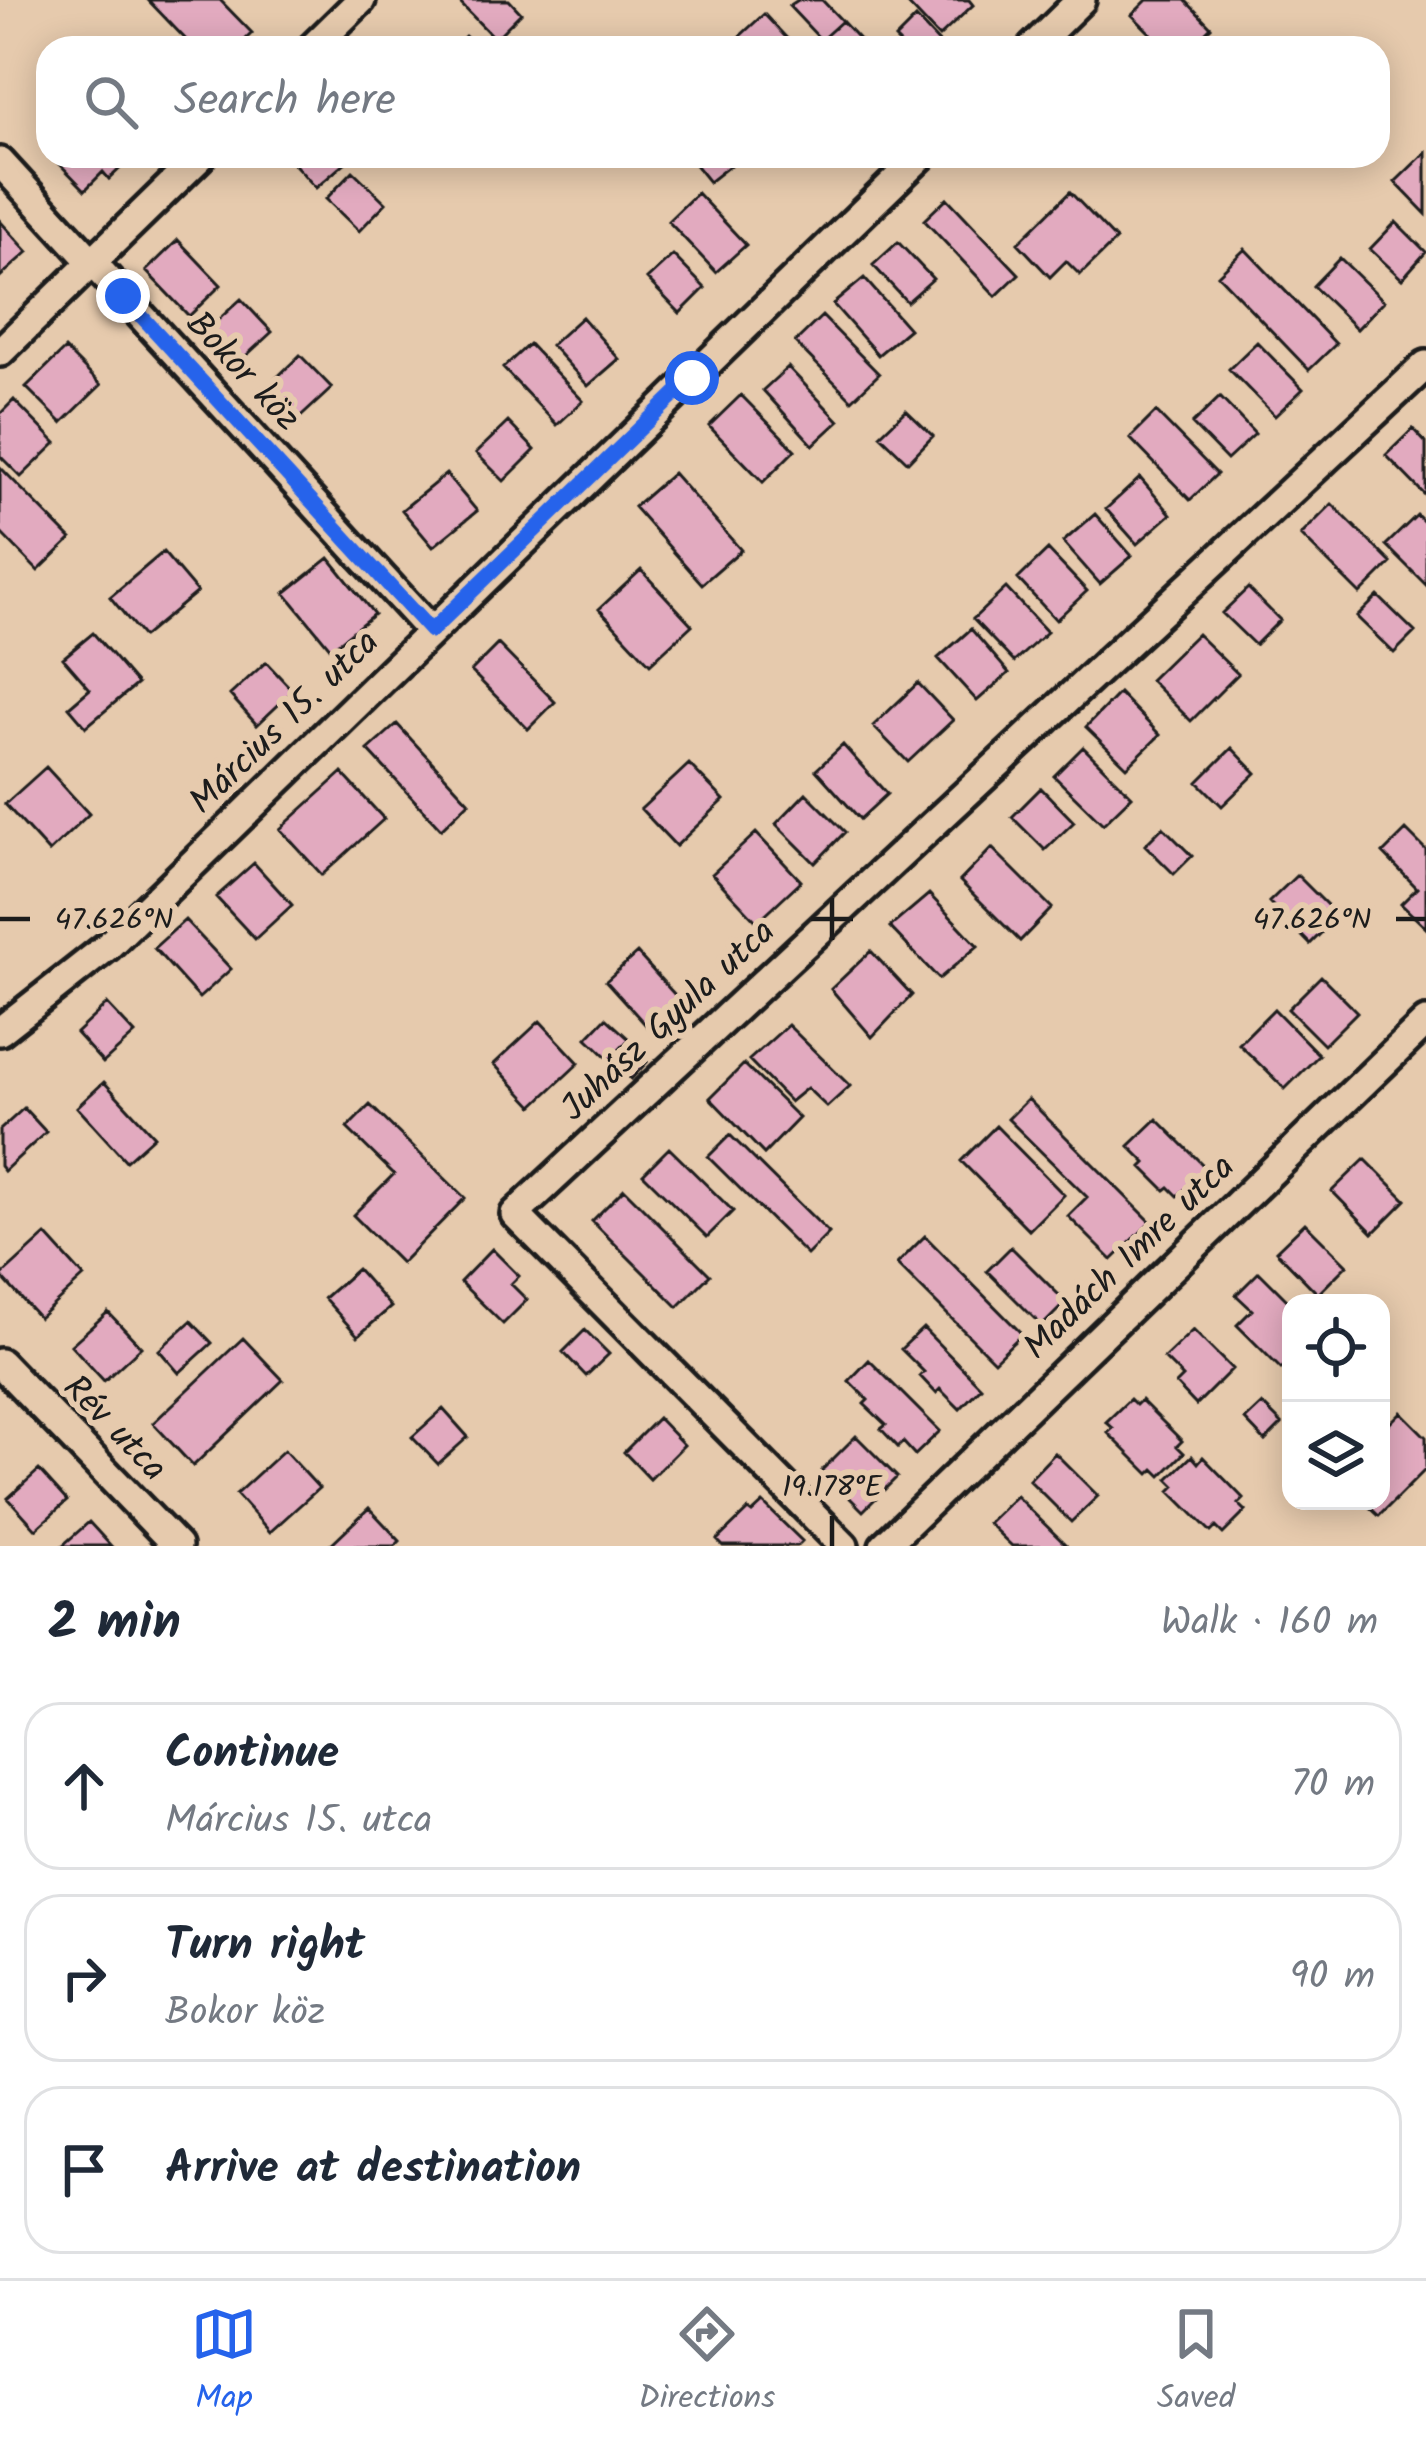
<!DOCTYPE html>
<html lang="en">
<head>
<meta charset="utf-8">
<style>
  body { margin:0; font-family:Kalam,sans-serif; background:#f6f6f7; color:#1f2937 }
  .controls { position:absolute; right:36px; bottom:36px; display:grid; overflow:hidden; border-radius:24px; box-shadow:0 6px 30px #0003 }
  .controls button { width:108px; height:108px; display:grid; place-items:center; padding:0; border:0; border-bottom:3px solid #e0e1e3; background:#fff; color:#1f2937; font:60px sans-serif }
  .stop { position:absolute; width:36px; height:36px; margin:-27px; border:9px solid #2563eb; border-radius:50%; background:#fff }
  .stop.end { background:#2563eb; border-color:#fff; box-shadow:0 3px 12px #0008 }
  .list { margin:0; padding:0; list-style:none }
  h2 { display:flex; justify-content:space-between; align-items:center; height:156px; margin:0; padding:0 48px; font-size:51px }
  h2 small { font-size:39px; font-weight:400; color:#747a83 }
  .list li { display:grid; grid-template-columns:78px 1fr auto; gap:36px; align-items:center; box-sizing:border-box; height:168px; margin:0 24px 24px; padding:0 24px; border:3px solid #e0e1e3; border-radius:36px }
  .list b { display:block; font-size:45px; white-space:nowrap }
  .list p { margin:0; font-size:39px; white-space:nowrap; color:#747a83 }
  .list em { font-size:39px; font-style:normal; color:#747a83 }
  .icon { flex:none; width:66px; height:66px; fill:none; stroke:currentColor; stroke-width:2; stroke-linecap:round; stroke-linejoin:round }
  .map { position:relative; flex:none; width:1426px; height:1546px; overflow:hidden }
  .search { position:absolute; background:#fff; box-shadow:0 6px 30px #0003; left:36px; right:36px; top:36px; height:132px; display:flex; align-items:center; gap:30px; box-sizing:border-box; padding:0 42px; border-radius:36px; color:#747a83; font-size:45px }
  .sheet { height:732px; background:#fff }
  nav { display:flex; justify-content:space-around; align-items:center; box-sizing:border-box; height:168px; border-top:3px solid #e0e1e3; background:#fff; font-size:33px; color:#747a83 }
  nav a { display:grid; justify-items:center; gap:6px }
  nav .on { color:#2563eb }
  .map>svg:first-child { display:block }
</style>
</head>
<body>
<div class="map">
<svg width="1426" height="1546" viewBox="0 0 1426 1546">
  <rect width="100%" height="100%" fill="#e6caad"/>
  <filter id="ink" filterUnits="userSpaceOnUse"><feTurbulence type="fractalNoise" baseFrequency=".00833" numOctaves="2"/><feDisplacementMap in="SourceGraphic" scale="24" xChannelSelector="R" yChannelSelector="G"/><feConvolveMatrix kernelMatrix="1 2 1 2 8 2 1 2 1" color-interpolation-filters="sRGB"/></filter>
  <g filter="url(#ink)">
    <!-- building -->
    <path fill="#e2aabf" stroke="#1c1c1c" stroke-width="3" d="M148,0H220L252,33L237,48H194Z
      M457,0H509L521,13L495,39Z
      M798,0H822L842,21L821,40L789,6Z
      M904,0H969L973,5L939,37Z
      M1147,0H1185L1211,27L1189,48H1165L1132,15Z
      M764,14L796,48H727Z
      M916,18L944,48H895L900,44L895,39Z
      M842,21L867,48H829L821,40Z
      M465,36L477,48H453Z
      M1426,152V214L1395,182Z
      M57,156H133L109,179L103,172L85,190L54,158Z
      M287,156H340L346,162L316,188Z
      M688,156H742L709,182Z
      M830,156H854L841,168Z
      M353,171L386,203L359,231L326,199Z
      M1070,192L1116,240L1080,275L1066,261L1050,277L1018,243Z
      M697,193L746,245L716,272L668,221Z
      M947,198L1019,274L996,296L924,220Z
      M0,221L28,252L0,277Z
      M1396,222L1426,252L1402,279L1370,249Z
      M178,240L221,285L189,316L146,271Z
      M898,242L933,279L907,302L873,265Z
      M1245,249L1336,344L1309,370L1218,275Z
      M673,255L705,288L680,313L647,279Z
      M1340,258L1384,301L1357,329L1313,286Z
      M864,278L909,329L878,355L833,304Z
      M241,299L272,332L236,365L205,332Z
      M822,316L879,374L852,400L795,342Z
      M582,317L619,359L588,386L551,345Z
      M1257,342L1303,389L1275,416L1229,369Z
      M529,344L583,401L557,425L503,368Z
      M65,349L101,385L62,423L26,387Z
      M300,355L332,388L292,425L261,393Z
      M788,367L839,421L813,445L763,390Z
      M741,395L795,450L763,482L709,426Z
      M1220,397L1255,434L1227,460L1192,424Z
      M14,400L56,443L21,477L0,456V414Z
      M906,410L933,436L908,462L880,435Z
      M1156,412L1217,474L1190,500L1130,438Z
      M508,422L535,450L504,481L476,453Z
      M1413,429L1426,443V496L1386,455Z
      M0,467L71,539L38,571L0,532Z
      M673,473L741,550L702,584L634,507Z
      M446,474L477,511L433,547L402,510Z
      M1140,478L1171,514L1137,544L1106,509Z
      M1332,504L1391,563L1360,594L1301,535Z
      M1095,514L1132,556L1100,584L1063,542Z
      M1417,515L1426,524V585L1386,545Z
      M1048,550L1087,591L1056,620L1018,579Z
      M163,552L197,592L143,637L110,597Z
      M329,558L374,614L331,649L285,593Z
      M641,570L692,625L650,664L599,609Z
      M1006,588L1047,632L1014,662L973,619Z
      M1248,588L1280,620L1255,645L1222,613Z
      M1378,596L1415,632L1394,653L1357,617Z
      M971,629L1009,673L977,701L938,658Z
      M93,633L137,684L86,727L69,707L90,689L63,658Z
      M1197,634L1238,674L1191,721L1150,680Z
      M498,644L555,702L528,729L471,671Z
      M266,662L293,691L257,725L230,695Z
      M918,683L953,720L908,762L873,726Z
      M1119,693L1160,735L1127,767L1086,727Z
      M397,724L469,802L441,829L368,750Z
      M843,745L887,794L860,819L816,770Z
      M1083,747L1132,796L1103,824L1054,776Z
      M1232,748L1256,773L1222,806L1198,782Z
      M689,764L724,800L676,846L641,809Z
      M46,767L89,814L49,852L5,804Z
      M342,773L384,819L322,875L280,829Z
      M1041,788L1074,822L1045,850L1012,817Z
      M806,793L845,832L815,863L776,824Z
      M1163,827L1192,856L1174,874L1145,845Z
      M1406,830L1426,850V928L1401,904L1417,888L1383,853Z
      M756,833L801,881L757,922L712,874Z
      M992,848L1052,908L1020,941L960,881Z
      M254,863L292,905L255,939L216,897Z
      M1297,875L1338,916L1310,944L1269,902Z
      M929,894L978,946L939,979L890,927Z
      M185,920L231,969L199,998L154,948Z
      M871,951L912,995L872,1037L831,989Z
      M637,953L684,1005L653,1033L606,981Z
      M1321,976L1357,1012L1324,1045L1288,1009Z
      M107,1004L135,1034L103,1063L76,1033Z
      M1274,1009L1319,1055L1285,1089L1239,1044Z
      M606,1018L629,1039L610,1060L587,1038Z
      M540,1021L579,1063L533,1106L494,1064Z
      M788,1025L850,1086L827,1107L807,1088L790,1102L749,1060Z
      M633,1047L647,1062L631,1079L616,1064Z
      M744,1064L799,1118L764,1154L710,1098Z
      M104,1082L154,1136L126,1161L77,1107Z
      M1028,1099L1151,1222L1112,1260L1068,1216L1087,1197L1008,1119Z
      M370,1105L465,1198L401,1263L353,1215L394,1174L347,1128Z
      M24,1108L46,1132L4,1171L0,1166V1130Z
      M1157,1119L1206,1168L1178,1196L1169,1187L1165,1190L1142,1167L1146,1163L1129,1146Z
      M996,1126L1064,1195L1029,1230L961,1161Z
      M730,1135L829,1233L807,1255L708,1157Z
      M669,1148L733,1211L707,1237L643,1174Z
      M1365,1159L1406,1200L1373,1233L1332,1191Z
      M624,1189L710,1275L678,1307L592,1221Z
      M1305,1223L1347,1265L1318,1294L1276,1251Z
      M46,1235L84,1277L39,1318L1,1276Z
      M925,1236L1022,1334L994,1361L897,1264Z
      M1011,1247L1066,1302L1042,1326L987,1271Z
      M492,1249L519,1276L511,1284L527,1300L503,1324L460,1282Z
      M357,1269L391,1307L358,1336L324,1298Z
      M1259,1272L1291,1304V1359L1281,1369L1237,1325L1252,1310L1236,1295Z
      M108,1312L141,1347L104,1381L71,1345Z
      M191,1321L212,1343L179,1373L159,1350Z
      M923,1328L981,1387L960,1409L940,1389L936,1393L920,1376L924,1372L901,1349Z
      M585,1330L609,1354L586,1376L563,1352Z
      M1193,1330L1232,1369L1196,1405L1176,1384L1183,1377L1164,1358Z
      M243,1338L283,1380L193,1466L153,1423Z
      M869,1360L940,1431L915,1455L903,1442L898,1447L881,1429L886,1425L864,1404L868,1400L849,1381Z
      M1130,1399L1136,1405L1141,1400L1182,1441L1177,1446L1184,1453L1161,1476L1154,1469L1149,1474L1108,1433L1113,1428L1106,1422Z
      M1262,1404L1282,1424L1265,1441L1245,1420Z
      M443,1409L468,1437L438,1464L412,1437Z
      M1401,1412L1426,1437V1469L1379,1516L1363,1501H1381V1432Z
      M658,1418L684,1445L650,1479L624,1452Z
      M856,1436L897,1477L863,1511L822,1470Z
      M284,1450L319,1488L270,1532L236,1494Z
      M1055,1453L1098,1496L1071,1522L1029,1480Z
      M1192,1456L1198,1463L1203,1457L1244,1499L1239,1504L1246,1511L1223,1534L1216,1527L1211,1532L1170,1491L1175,1486L1168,1479Z
      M39,1470L67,1501L36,1529L8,1498Z
      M1016,1496L1067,1546H1012L988,1523Z
      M763,1503L802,1541L797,1546H723L717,1540L748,1510L752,1513Z
      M369,1508L400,1541L395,1546H329Z
      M89,1522L111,1546H62Z"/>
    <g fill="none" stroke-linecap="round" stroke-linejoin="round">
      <!-- street casing -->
      <g stroke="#1c1c1c" stroke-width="36">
        <path id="street" d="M312,48L361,0
          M1032,48L1081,0
          M0,162L431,631
          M0,352L201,156
          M0,1031L108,946L921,156
          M0,1363L177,1546
          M844,1546L515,1214L1426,365
          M884,1546L1426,1022"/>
      </g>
      <!-- street -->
      <use href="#street" stroke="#e6caad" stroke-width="27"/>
    </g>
  </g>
  <g fill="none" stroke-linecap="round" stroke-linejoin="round" filter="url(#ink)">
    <!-- route -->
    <path stroke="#2563eb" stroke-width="15" d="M123,296L431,631L692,378"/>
  </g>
  <!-- ticks -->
  <path fill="none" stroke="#1c1c1c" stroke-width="4.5" d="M832,898V940M0,919H30M811,919H853M1396,919H1426M832,1516V1546"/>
  <g text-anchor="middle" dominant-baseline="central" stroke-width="12" stroke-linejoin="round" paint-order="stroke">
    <!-- street labels -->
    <g font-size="36" fill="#1c1c1c" stroke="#e6caad">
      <text transform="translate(242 372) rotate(47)">Bokor köz</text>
      <text transform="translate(285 723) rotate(-44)">Március 15. utca</text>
      <text transform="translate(669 1021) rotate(-43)">Juhász Gyula utca</text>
      <text transform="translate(1130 1258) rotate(-44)">Madách Imre utca</text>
      <text transform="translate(114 1429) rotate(46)">Rév utca</text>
    </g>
  </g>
  <g font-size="30" text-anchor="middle" fill="#1c1c1c" stroke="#e6caad" stroke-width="12" stroke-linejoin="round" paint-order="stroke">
    <text x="114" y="929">47.626°N</text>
    <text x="1312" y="929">47.626°N</text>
    <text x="832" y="1496">19.178°E</text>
  </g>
</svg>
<div class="controls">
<button><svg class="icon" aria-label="locate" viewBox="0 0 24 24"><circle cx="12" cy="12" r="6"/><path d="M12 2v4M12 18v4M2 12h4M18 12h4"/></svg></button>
<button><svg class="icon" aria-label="layers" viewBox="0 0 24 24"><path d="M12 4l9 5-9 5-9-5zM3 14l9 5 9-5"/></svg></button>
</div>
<div class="stop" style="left:692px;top:378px"></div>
<div class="stop end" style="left:123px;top:296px"></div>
<div class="search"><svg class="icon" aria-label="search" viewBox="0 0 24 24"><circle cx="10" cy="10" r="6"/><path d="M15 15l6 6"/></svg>Search here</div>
</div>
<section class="sheet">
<h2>2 min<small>Walk · 160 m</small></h2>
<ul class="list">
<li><svg class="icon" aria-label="ahead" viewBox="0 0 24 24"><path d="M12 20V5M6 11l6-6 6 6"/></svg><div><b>Continue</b><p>Március 15. utca</p></div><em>70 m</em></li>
<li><svg class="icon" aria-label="right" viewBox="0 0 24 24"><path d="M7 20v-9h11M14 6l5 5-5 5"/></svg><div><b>Turn right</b><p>Bokor köz</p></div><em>90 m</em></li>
<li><svg class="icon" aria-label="arrive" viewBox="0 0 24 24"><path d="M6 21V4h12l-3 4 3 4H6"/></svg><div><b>Arrive at destination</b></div></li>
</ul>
</section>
<nav>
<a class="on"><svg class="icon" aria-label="map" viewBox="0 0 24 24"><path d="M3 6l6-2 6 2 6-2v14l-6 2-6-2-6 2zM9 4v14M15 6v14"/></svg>Map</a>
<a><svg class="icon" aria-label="directions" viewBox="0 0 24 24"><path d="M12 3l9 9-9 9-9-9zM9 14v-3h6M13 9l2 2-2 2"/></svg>Directions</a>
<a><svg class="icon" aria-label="saved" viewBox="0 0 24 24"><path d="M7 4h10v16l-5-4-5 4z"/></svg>Saved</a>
</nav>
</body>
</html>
